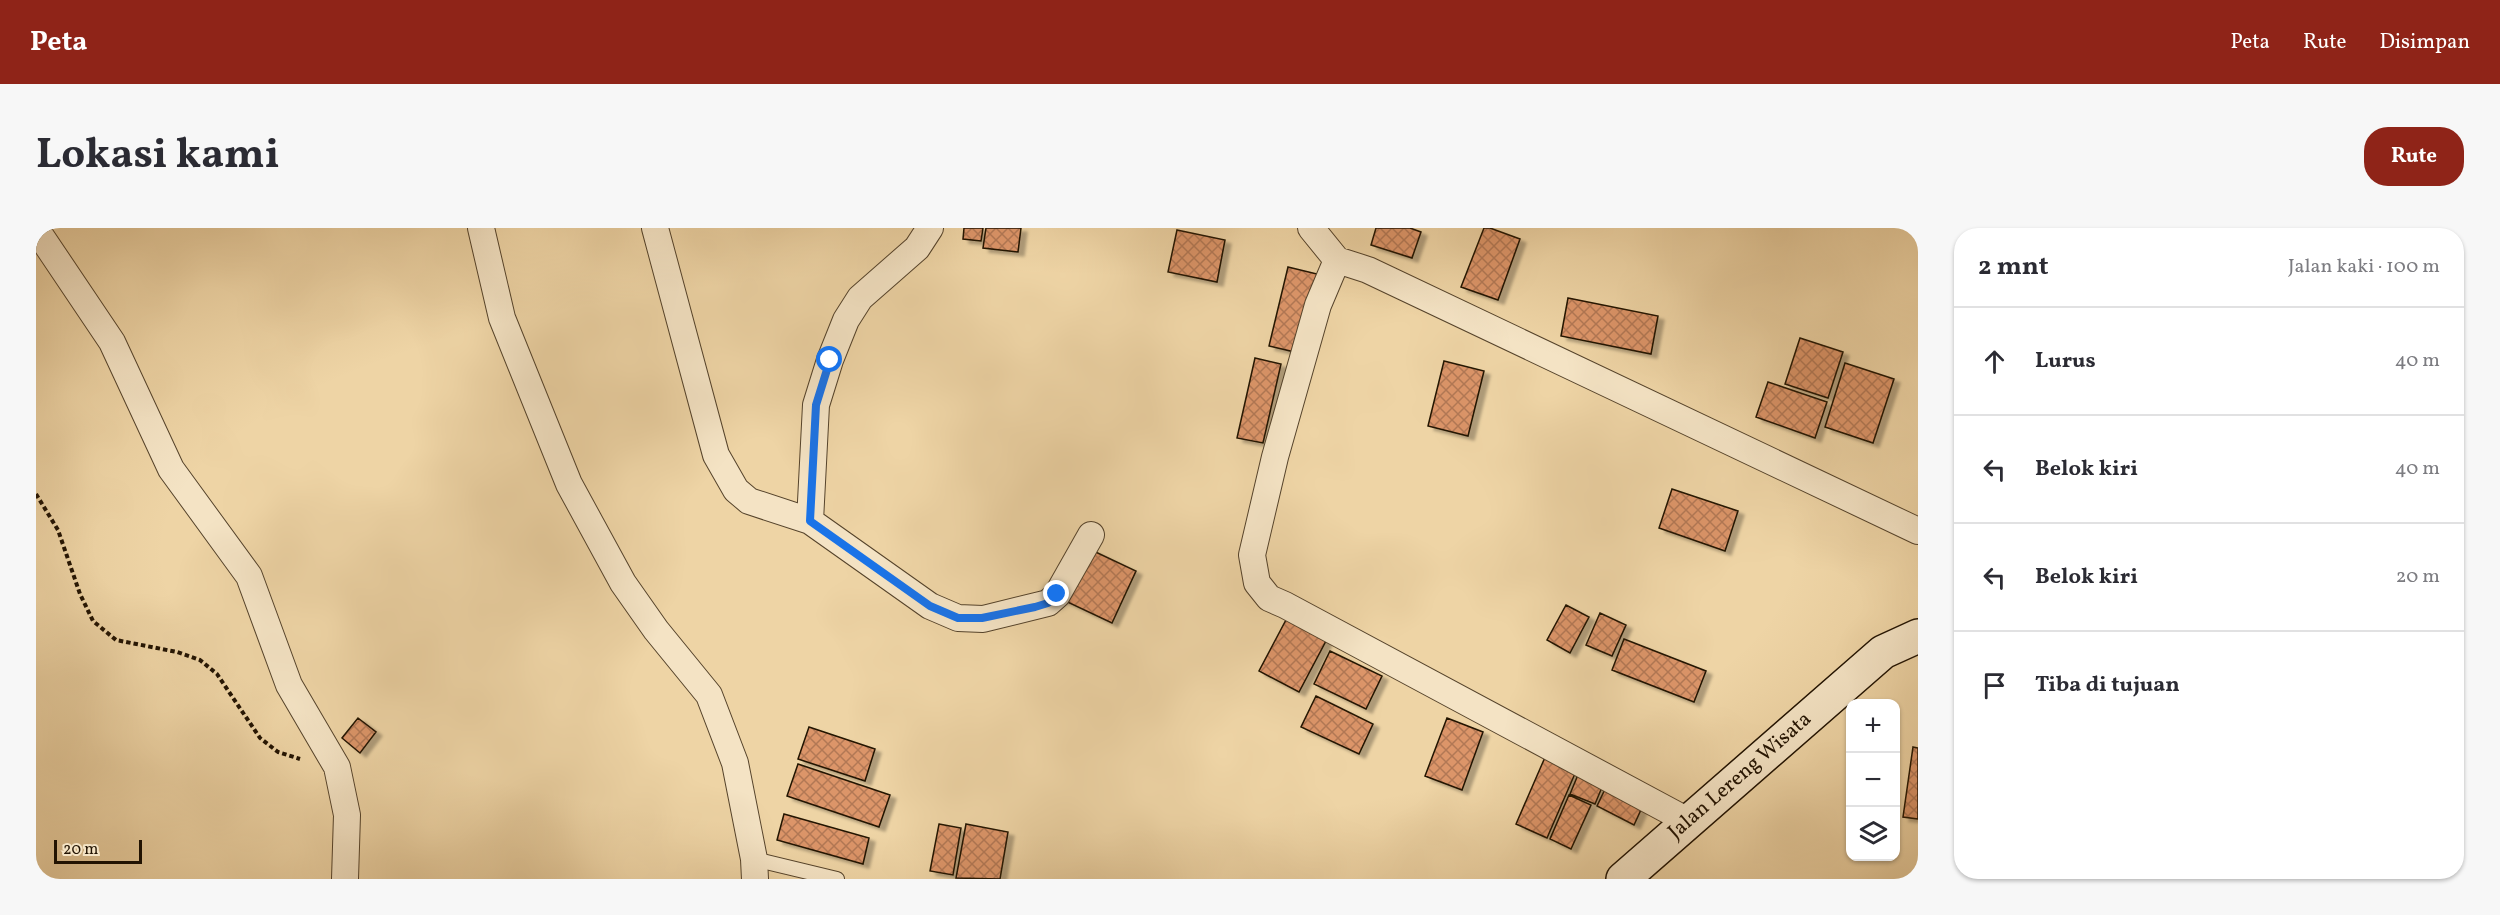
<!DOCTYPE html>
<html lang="id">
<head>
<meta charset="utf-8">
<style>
  body { margin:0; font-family:Vollkorn,serif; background:#f7f7f7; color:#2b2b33 }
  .controls { position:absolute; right:18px; bottom:18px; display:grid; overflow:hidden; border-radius:12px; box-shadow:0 2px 4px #0004 }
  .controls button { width:54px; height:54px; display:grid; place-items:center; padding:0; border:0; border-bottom:2px solid #e1e1e2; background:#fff; color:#2b2b33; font:30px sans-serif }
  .scale { position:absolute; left:18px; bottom:15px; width:88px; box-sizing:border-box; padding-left:6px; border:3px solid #221302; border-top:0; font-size:16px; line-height:21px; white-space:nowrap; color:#221302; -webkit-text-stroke:4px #f4e3c4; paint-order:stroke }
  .stop { position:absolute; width:18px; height:18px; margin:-14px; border:4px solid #1a73e8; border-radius:50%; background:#fff }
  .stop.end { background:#1a73e8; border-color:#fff; box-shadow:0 2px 6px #0008 }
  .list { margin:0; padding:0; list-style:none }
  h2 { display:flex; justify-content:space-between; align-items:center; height:78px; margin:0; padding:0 24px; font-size:26px }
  h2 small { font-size:20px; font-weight:400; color:#7c7c81 }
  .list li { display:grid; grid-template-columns:39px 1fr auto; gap:18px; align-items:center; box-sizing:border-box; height:108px; padding:0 24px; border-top:2px solid #e1e1e2 }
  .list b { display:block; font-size:22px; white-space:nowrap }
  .list em { font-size:20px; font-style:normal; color:#7c7c81 }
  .icon { flex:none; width:33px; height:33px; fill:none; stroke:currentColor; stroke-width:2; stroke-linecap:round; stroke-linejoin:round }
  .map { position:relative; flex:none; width:1882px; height:651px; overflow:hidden; border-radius:24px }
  header { display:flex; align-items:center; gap:36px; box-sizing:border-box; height:84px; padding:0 30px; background:#8f2418; color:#fff }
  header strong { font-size:28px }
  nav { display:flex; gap:33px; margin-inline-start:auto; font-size:21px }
  .intro { display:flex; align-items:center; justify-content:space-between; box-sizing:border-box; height:144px; padding:0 36px }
  h1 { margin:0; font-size:42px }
  .button { padding:15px 27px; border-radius:24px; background:#8f2418; color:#fff; font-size:21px; font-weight:700 }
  main { display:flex; gap:36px; padding:0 36px }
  aside { flex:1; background:#fff; border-radius:24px; box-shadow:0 2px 4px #0004 }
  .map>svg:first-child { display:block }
</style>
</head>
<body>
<header>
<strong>Peta</strong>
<nav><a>Peta</a><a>Rute</a><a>Disimpan</a></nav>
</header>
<div class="intro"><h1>Lokasi kami</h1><a class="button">Rute</a></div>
<main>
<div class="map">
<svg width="1882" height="651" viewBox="0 0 1882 651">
  <defs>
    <pattern id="building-cross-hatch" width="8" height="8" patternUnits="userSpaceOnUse" patternTransform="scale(1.5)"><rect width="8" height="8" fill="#dc9569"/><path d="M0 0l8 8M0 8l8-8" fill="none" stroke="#b27854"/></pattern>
    <filter id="shadow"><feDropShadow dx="6" dy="4" stdDeviation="1.5" flood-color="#0004"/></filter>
  </defs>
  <rect width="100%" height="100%" fill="#eed4a5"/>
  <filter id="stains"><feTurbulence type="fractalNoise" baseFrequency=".00333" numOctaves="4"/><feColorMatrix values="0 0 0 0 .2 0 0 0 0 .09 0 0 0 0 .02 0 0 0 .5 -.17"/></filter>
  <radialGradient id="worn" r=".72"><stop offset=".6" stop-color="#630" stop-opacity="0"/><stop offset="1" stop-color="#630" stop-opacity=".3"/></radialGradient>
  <!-- building -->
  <path fill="url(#building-cross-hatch)" stroke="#221302" stroke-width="1.5" filter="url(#shadow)" d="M928,0H947L945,13L927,11Z
    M950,0H985L982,24L947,20Z
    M1340,0H1374L1385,4L1376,30L1335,17Z
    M1448,0H1454L1484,11L1462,72L1425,59Z
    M1141,2L1189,12L1181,54L1132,44Z
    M1252,39L1281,46L1263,125L1233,118Z
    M1532,70L1622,88L1615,126L1525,108Z
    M1764,110L1807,124L1792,170L1749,156Z
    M1219,130L1245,136L1227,215L1201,210Z
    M1408,133L1448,143L1432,208L1392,198Z
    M1809,135L1858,151L1837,215L1789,199Z
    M1732,154L1791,174L1779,210L1720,189Z
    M1636,261L1702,283L1689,323L1623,300Z
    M1049,319L1100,343L1076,395L1025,371Z
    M1530,377L1553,389L1534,425L1511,412Z
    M1564,385L1590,397L1576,428L1550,417Z
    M1251,390L1291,411L1263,464L1223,443Z
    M1588,411L1670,443L1658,474L1576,442Z
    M1294,423L1346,448L1330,481L1278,456Z
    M1280,468L1337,496L1323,526L1265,499Z
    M322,490L340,504L324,525L306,510Z
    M1411,490L1447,504L1426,562L1389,548Z
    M773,499L839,521L829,553L762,531Z
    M1877,519L1882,520V591L1867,589Z
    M1510,527L1541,541L1511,610L1480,596Z
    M762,536L854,567L843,599L751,568Z
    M1544,542L1569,552L1559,576L1534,566Z
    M1572,555L1609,573L1598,597L1561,578Z
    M1533,567L1555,577L1535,621L1514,611Z
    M748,586L833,610L827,636L741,612Z
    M903,596L925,600L917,647L894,643Z
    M930,596L972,604L964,651L920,650Z"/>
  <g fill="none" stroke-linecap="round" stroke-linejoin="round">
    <!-- lane casing -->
    <g stroke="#55432b" stroke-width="16">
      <path id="lane" d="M718,631L801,651"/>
    </g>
    <!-- street casing -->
    <g stroke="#55432b" stroke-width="28">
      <path id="street" d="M445,0L466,90L533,256L587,355L620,402L673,467L699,535L718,631L719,651
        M619,0L680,227L700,262L713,273L774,293L894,378L922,390L947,391L1012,375L1021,367L1055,307
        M1275,0L1301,32L1282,77L1239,229L1216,327L1221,355L1233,370L1249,377L1652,593
        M0,1L76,114L135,241L213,348L253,457L301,539L311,587L309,651
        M1301,32L1332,42L1882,303
        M774,293L780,177L794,132L810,92L824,70L881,20L894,0"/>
    </g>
    <!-- secondary casing -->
    <g stroke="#221302" stroke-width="36">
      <path id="secondary" d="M1587,651L1847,424L1882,408"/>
    </g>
    <!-- path -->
    <path stroke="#221302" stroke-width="4" stroke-dasharray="4.5 3" stroke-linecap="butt" d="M0,266L22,302L44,366L57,393L80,412L141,424L164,432L181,446L224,510L242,524L264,531"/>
    <!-- lane -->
    <use href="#lane" stroke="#f4e3c4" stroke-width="14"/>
    <!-- street -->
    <use href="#street" stroke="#f4e3c4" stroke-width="26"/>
    <!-- secondary -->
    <use href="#secondary" stroke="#f4e3c4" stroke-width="33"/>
  </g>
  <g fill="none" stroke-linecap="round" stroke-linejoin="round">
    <!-- route -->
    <path stroke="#1a73e8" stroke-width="8" d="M794,132L780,177L774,293L894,378L922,390H946L999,379L1012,375L1021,366"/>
  </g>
  <g text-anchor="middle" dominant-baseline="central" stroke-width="4.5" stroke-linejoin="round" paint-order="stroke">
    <!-- street labels -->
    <g font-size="21" fill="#221302" stroke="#f4e3c4">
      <text transform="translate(1704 548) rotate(-41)">Jalan Lereng Wisata</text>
    </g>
  </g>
  <rect width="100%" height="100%" filter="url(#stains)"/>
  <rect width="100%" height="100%" fill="url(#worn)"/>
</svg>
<div class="controls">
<button>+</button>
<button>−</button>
<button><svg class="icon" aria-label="layers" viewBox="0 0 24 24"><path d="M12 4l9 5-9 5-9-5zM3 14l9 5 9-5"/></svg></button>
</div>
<div class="scale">20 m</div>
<div class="stop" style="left:794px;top:132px"></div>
<div class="stop end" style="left:1021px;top:366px"></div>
</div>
<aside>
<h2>2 mnt<small>Jalan kaki · 100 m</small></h2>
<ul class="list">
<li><svg class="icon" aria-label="ahead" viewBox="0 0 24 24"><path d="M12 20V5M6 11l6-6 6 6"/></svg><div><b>Lurus</b></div><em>40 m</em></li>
<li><svg class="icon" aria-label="left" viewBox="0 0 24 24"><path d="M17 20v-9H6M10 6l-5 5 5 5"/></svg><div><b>Belok kiri</b></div><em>40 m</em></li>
<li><svg class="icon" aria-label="left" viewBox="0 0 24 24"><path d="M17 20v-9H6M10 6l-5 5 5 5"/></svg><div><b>Belok kiri</b></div><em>20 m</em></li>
<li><svg class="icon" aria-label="arrive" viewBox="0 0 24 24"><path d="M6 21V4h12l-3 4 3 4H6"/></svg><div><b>Tiba di tujuan</b></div></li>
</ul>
</aside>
</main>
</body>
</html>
